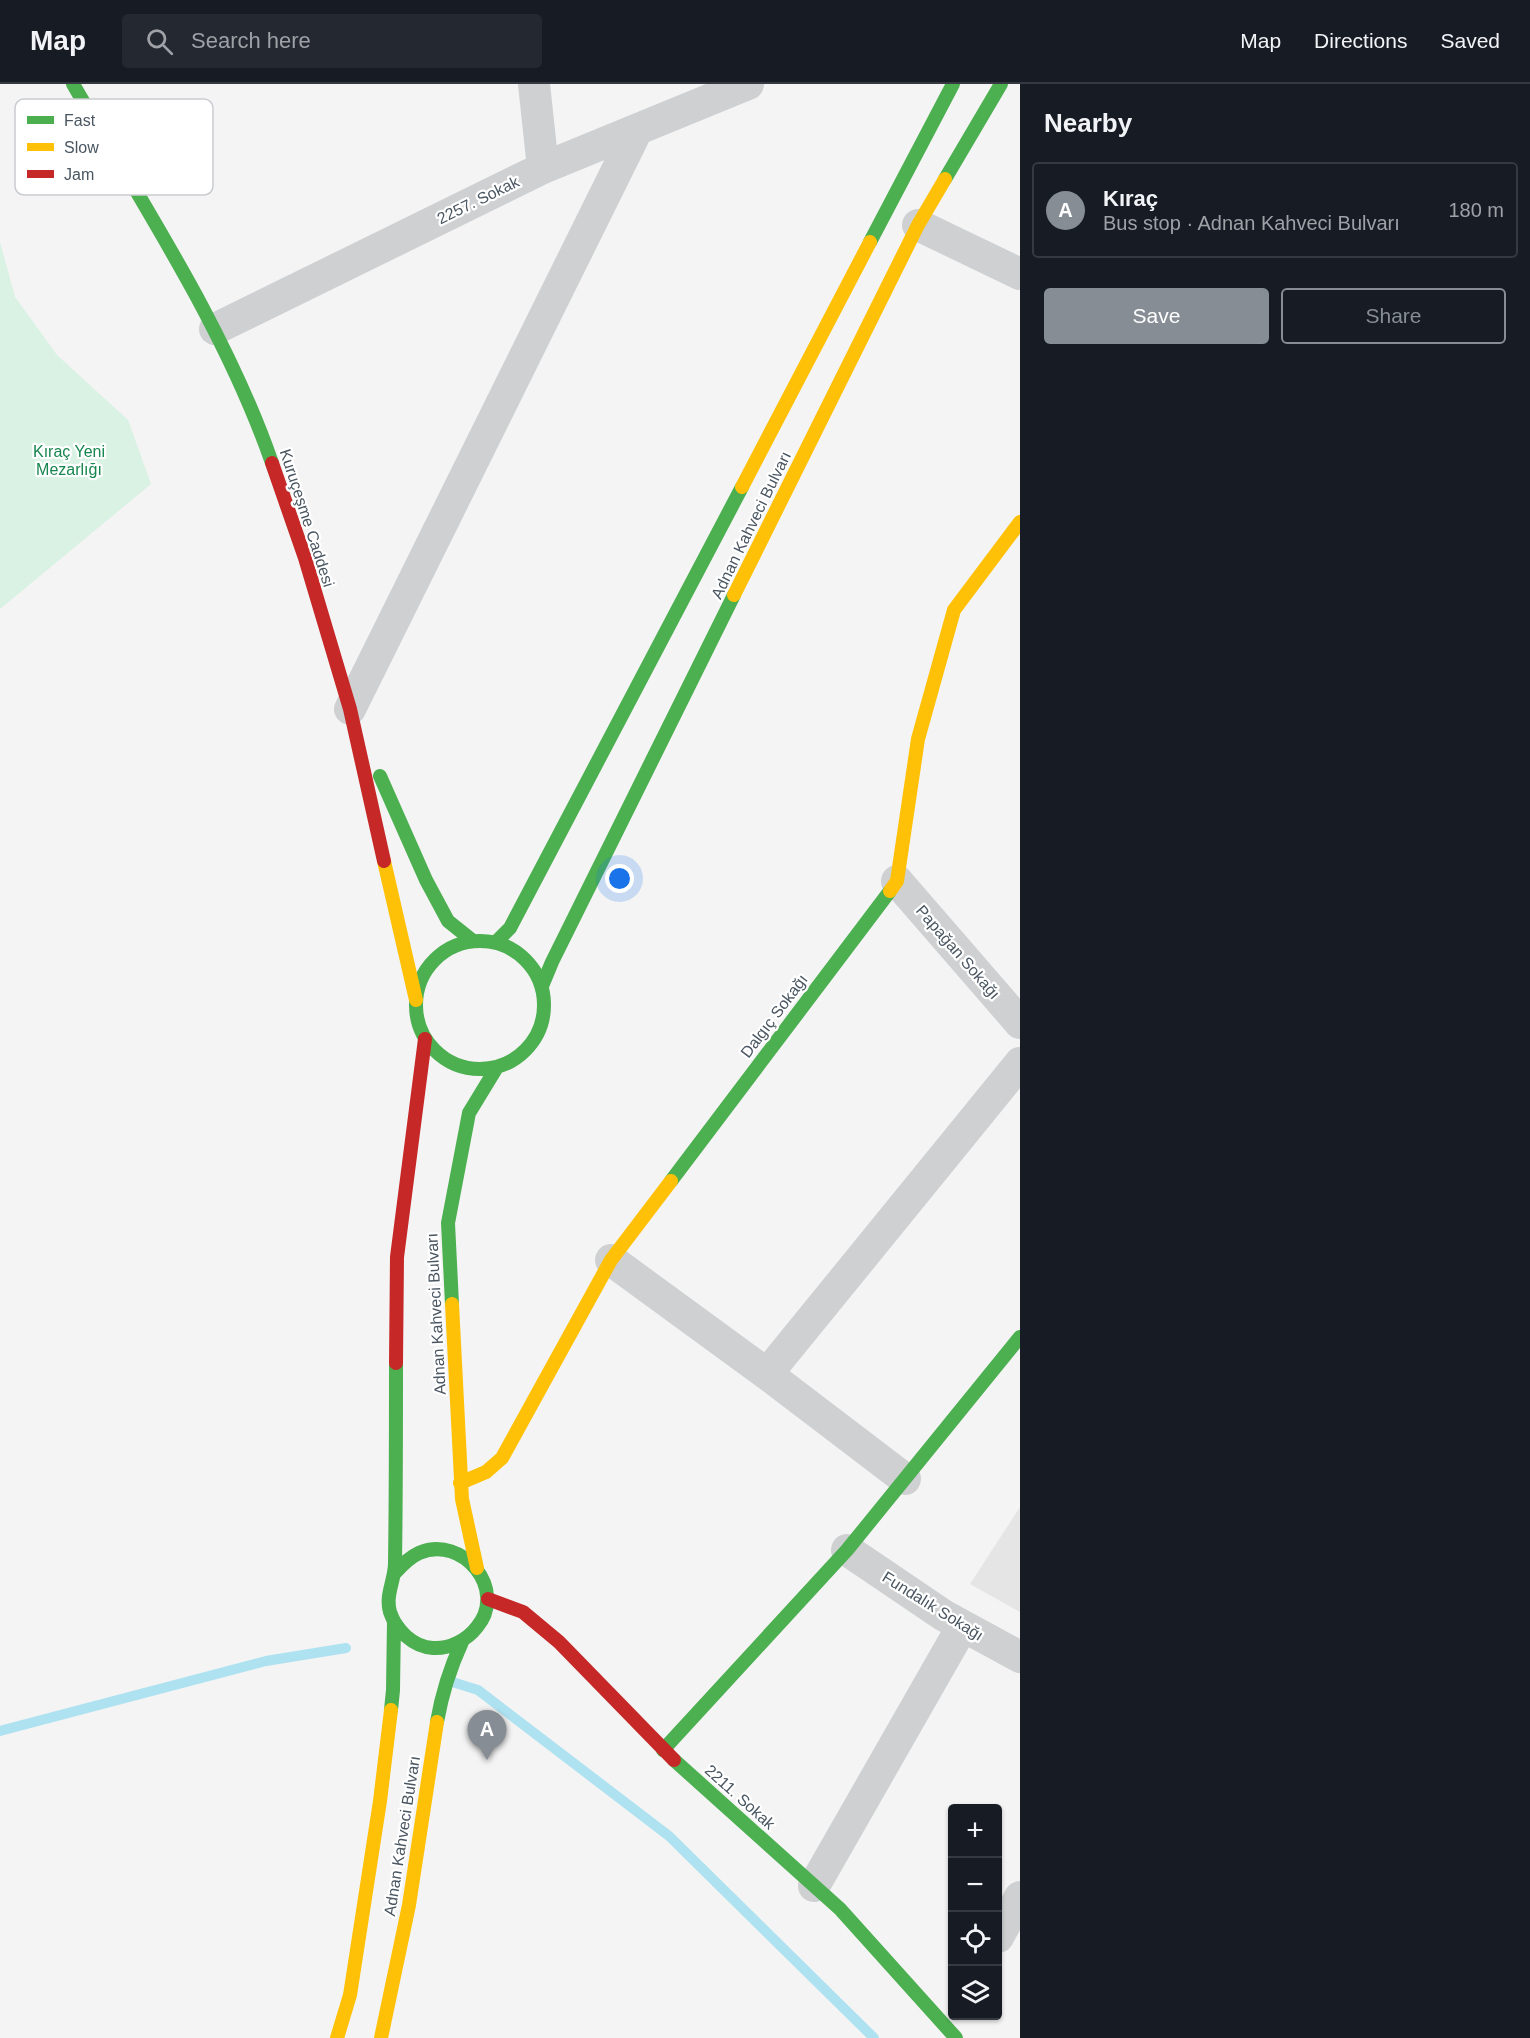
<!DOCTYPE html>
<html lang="en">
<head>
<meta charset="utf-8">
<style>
  body { margin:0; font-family:Helvetica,sans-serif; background:#242831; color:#f1f3f6 }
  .controls { position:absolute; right:18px; bottom:18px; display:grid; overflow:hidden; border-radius:6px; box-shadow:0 2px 4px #0004 }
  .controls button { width:54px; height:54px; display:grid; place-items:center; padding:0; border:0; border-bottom:2px solid #363941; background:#171b24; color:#f1f3f6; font:30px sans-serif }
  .you { position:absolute; left:620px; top:795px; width:21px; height:21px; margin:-15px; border:4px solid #fff; border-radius:50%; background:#1a73e8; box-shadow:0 0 0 9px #1a73e833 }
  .badge { display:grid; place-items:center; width:39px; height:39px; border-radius:50%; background:#868d94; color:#fff; font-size:20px; font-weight:700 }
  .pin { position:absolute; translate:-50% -50px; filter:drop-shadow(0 2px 3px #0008) }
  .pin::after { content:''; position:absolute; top:32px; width:21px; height:18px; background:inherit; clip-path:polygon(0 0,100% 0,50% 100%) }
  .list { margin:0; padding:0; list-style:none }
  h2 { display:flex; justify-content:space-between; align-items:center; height:78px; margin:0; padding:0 24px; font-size:26px }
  h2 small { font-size:20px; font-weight:400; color:#9ea1a6 }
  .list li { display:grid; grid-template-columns:39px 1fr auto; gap:18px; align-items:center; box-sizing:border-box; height:96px; margin:0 12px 12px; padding:0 12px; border:2px solid #363941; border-radius:6px }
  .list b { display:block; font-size:22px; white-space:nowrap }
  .list p { margin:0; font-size:20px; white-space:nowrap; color:#9ea1a6 }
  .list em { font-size:20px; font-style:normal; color:#9ea1a6 }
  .actions { display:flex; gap:12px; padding:18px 24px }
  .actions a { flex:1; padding:14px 0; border:2px solid #868d94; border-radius:6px; text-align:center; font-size:21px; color:#868d94 }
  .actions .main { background:#868d94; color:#fff }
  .icon { flex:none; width:33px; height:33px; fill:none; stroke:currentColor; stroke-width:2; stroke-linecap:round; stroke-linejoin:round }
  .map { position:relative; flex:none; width:1020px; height:1954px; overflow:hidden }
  header { display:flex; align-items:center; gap:36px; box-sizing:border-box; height:84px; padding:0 30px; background:#171b24; border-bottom:2px solid #363941 }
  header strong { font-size:28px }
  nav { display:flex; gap:33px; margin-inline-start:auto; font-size:21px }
  .search { width:420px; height:54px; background:#242831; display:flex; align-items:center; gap:15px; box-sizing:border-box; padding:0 21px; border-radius:6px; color:#9ea1a6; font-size:22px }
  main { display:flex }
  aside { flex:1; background:#171b24 }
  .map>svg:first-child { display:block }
</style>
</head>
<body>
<header>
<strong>Map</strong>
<div class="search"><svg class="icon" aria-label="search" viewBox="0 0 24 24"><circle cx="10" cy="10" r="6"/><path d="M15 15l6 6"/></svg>Search here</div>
<nav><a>Map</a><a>Directions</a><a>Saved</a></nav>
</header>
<main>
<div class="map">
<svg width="1020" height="1954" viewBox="0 0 1020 1954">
  <rect width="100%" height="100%" fill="#f4f4f4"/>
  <!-- education -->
  <path fill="#e6e5e6" d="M1020,1423V1528L970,1500Z"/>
  <!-- green -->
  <path fill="#d9f2e3" d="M0,158L15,213L57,271L128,336L151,400L0,525Z"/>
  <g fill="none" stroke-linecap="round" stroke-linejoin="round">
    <!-- stream -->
    <path stroke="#aee2f0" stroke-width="10" d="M449,1597L478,1606L669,1752L874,1954
      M0,1647L266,1577L346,1564"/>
    <!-- street -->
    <path stroke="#ced0d2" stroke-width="32" d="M534,0L543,84
      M918,141L1020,190
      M215,245L543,84L748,0
      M350,625L637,46
      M897,797L1020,939
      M611,1176L767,1290L905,1395
      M767,1290L1020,979
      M847,1466L943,1531L1020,1573
      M814,1802L962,1543
      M998,1853L1020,1813"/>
    <!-- fast -->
    <path stroke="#4caf50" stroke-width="14" d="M73,0C144,123 225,244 272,379
      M945,95L1001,0
      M870,158L953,0
      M380,692L426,796L448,837L473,857
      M416 921a64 64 0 1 1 128 0a64 64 0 1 1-128 0Z
      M496,858L510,844L742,403
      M542,902L552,878L734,511
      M671,1097L890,807
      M452,1220L448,1139L469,1029L497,983
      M395,1489C402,1481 410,1473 419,1469C463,1450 508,1506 477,1543C467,1556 450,1565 433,1564C413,1563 396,1546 390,1528C385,1511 395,1496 395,1479C396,1412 396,1345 396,1279
      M391,1626L393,1606L394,1537
      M437,1638C442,1609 450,1584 462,1558
      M663,1666L847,1466L1020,1253
      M674,1676L840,1825L956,1954"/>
    <!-- slow -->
    <path stroke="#ffc107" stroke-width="14" d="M742,403L870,158
      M734,511L918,141L945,95
      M384,777L416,916
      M890,807L897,797L918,655L954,526L1020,438
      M452,1220L462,1415L477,1484
      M460,1399L486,1388L502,1374L611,1176L671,1097
      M337,1954L350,1911L380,1717L391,1626
      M381,1954L409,1821L437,1638"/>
    <!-- jam -->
    <path stroke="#c62828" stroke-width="14" d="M272,379L305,474L350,625L384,777
      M396,1279L397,1173L425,955
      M488,1515L523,1528L559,1558L674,1676"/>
  </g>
  <g text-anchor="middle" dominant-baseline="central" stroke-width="4.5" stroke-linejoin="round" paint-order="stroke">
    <!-- street labels -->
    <g font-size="16" fill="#4a5661" stroke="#fff">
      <text transform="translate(478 116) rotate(-26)">2257. Sokak</text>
      <text transform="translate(307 434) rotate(72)">Kuruçeşme Caddesi</text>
      <text transform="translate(751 441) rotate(-64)">Adnan Kahveci Bulvarı</text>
      <text transform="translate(958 868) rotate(49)">Papağan Sokağı</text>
      <text transform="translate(774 932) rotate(-53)">Dalgıç Sokağı</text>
      <text transform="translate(436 1230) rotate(-93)">Adnan Kahveci Bulvarı</text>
      <text transform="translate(933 1522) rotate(32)">Fundalık Sokağı</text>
      <text transform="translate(740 1713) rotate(42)">2211. Sokak</text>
      <text transform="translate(402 1752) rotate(-81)">Adnan Kahveci Bulvarı</text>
    </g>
    <!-- park labels -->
    <g font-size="16" fill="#17864f" stroke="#fff">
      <text x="69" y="367">Kıraç Yeni<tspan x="69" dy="18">Mezarlığı</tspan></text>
    </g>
  </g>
  <!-- legend -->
  <rect x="15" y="15" width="198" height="96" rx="9" fill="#fff" stroke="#c9ccd0" stroke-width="1.5"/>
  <rect x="27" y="32" width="27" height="8" fill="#4caf50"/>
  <rect x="27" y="59" width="27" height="8" fill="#ffc107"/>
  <rect x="27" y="86" width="27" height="8" fill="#c62828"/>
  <g font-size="16" fill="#4a5661">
    <text x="64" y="42">Fast</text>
    <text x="64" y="69">Slow</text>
    <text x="64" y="96">Jam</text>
  </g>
</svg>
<div class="controls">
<button>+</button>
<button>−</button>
<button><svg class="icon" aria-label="locate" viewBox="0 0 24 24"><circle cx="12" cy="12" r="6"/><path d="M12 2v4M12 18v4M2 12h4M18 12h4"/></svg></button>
<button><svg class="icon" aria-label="layers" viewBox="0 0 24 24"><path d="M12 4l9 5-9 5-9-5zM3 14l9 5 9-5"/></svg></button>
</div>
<div class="you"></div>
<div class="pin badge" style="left:487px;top:1676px">A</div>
</div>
<aside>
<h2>Nearby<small></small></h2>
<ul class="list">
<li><span class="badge">A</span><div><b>Kıraç</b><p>Bus stop · Adnan Kahveci Bulvarı</p></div><em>180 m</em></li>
</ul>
<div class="actions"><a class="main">Save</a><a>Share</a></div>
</aside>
</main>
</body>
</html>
